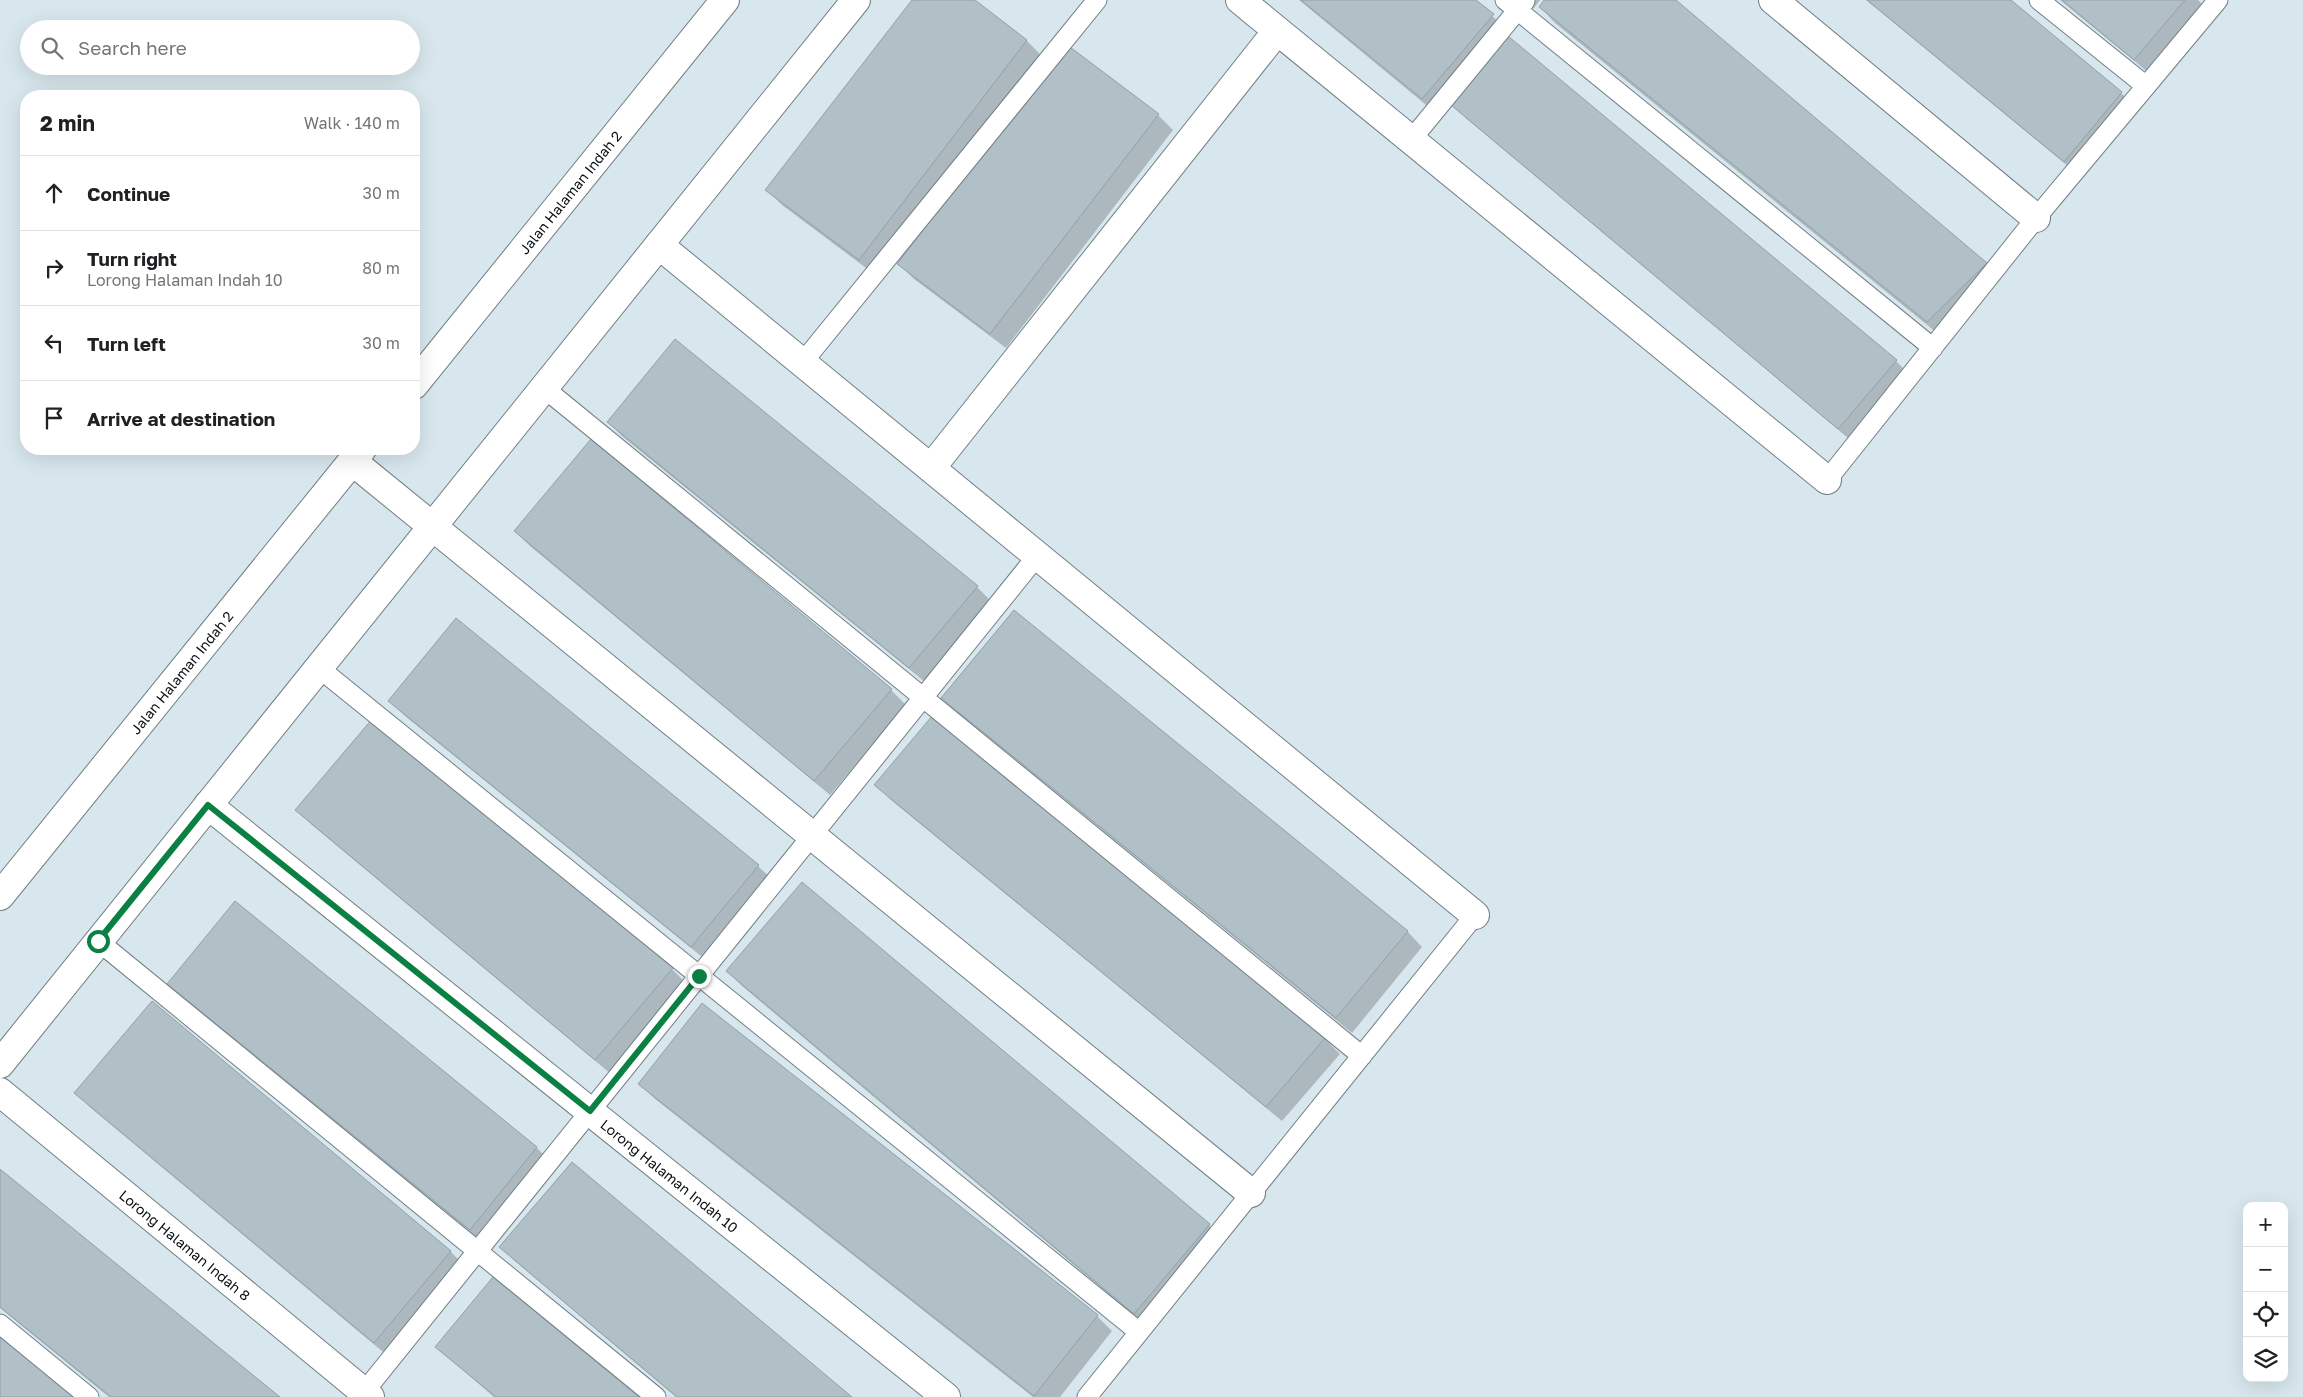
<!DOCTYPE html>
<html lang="en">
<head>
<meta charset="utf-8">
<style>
  body { margin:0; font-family:"Golos Text",sans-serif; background:#f6f6f6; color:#202124 }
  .controls { position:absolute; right:15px; bottom:15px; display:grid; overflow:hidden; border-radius:10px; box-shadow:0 5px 20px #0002 }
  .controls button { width:45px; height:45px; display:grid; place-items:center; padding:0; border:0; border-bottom:1px solid #e0e0e0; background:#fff; color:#202124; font:25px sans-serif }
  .stop { position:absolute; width:15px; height:15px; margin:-11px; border:4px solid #0b8043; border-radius:50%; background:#fff }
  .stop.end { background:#0b8043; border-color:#fff; box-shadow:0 1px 5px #0008 }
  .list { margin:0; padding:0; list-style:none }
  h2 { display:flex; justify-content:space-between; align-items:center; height:65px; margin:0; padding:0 20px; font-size:21px }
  h2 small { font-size:16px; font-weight:400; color:#757577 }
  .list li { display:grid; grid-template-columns:32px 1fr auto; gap:15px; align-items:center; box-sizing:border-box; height:75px; padding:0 20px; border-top:1px solid #e0e0e0 }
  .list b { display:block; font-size:19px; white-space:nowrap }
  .list p { margin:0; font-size:16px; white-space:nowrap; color:#757577 }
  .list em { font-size:16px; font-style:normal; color:#757577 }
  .icon { flex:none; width:28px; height:28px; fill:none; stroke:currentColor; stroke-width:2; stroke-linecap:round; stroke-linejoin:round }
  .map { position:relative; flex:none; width:2303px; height:1397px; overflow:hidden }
  .search { position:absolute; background:#fff; box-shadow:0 5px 20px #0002; left:20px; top:20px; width:400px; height:55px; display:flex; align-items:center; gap:12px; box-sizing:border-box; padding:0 18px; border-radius:28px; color:#757577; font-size:19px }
  .panel { position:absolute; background:#fff; box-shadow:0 5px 20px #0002; left:20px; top:90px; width:400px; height:365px; border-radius:20px }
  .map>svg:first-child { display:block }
</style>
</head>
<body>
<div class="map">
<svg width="2303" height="1397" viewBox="0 0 2303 1397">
  <rect width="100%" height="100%" fill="#d8e7ee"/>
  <!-- shadow -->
  <path fill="#0003" d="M913,0H973L1027,41L1042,56L874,274L782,205L767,190Z
    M1299,0H1474L1508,30L1437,114Z
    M1524,0H1540L1534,8Z
    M1546,0H1674L1986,264L2001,279L1942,337L1555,23L1540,7Z
    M1866,0H2009L2121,93L2137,108L2080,176Z
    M2060,0H2198L2206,8L2150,74Z
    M1452,105L1896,361L1911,376L1854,443L1468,120Z
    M1158,115L1173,130L1006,348L914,279L899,264Z
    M608,422L977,587L992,602L925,682L623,437Z
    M515,531L891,690L906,705L830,795L530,546Z
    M943,698L1407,931L1422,947L1352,1033L958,713Z
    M390,701L758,866L774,881L707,961L405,716Z
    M876,784L1324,1038L1340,1054L1282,1121L891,800Z
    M297,810L672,969L687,984L611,1074L312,825Z
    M802,883L1209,1225L1224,1240L1149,1328L742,986L727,971Z
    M235,902L537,1148L552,1163L485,1245L184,999L169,984Z
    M152,1003L451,1252L466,1267L389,1357L91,1108L76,1093Z
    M640,1084L1097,1316L1112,1331L1060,1397H1033L655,1099Z
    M0,1171L278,1397H109L0,1308Z
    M501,1247L850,1397H676L516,1262Z
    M436,1347L637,1397H494Z"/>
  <!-- building -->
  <path fill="#b1bfc6" stroke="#92a0a7" d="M912,0H975L1027,40L859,260L765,190Z
    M1301,0H1476L1494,14L1422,99Z
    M1544,0H1676L1987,263L1927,322L1539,7Z
    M1867,0H2011L2122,92L2064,162Z
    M2062,0H2185L2134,60Z
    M1508,36L1897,360L1838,429L1451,105Z
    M1066,44L1159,114L990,334L897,264Z
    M675,339L978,586L909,668L607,422Z
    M591,439L892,689L814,781L514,531Z
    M1014,610L1408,931L1336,1018L941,698Z
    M456,618L759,865L691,947L388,701Z
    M933,715L1325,1038L1266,1107L874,785Z
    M373,718L673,968L595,1060L295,810Z
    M802,882L1210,1224L1134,1314L726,971Z
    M235,901L537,1147L470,1230L167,984Z
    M152,1001L451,1251L374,1343L74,1093Z
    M702,1003L1098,1315L1034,1396L638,1084Z
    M572,1162L852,1397H677L499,1247Z
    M0,1169L280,1397H111L0,1307Z
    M493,1277L639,1397H496L435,1347Z
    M0,1337L74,1397H0Z"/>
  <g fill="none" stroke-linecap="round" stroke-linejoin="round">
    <!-- service casing -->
    <g stroke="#717f85" stroke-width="21">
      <path id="service" d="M1505,0L1933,348
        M2039,0L2146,86
        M1411,140L1525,1
        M803,362L1097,0
        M544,388L1362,1056
        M1827,480L2036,218L2218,0
        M319,668L1139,1332
        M98,941L656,1397
        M0,1324L89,1397
        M360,1397L1037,556
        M1087,1397L1475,915"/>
    </g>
    <!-- minor casing -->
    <g stroke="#717f85" stroke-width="30">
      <g id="minor">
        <path d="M1240,0L1827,480"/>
        <path d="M1773,0L2036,218"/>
        <path d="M659,245L1475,915"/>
        <path id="s1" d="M414,385L725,0"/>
        <path d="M352,461L1251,1193"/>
        <path d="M931,468L1277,31"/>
        <path id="s2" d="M208,805L946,1397"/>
        <path id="s3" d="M0,896L362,449"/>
        <path d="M0,1064L856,0"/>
        <path id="s4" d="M0,1092L370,1397"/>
      </g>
    </g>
    <!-- service -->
    <use href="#service" stroke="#fff" stroke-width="19"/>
    <!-- minor -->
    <use href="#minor" stroke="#fff" stroke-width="28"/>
  </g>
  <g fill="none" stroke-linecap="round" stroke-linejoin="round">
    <!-- route -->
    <path stroke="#0b8043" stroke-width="6" d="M98,941L208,805L590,1111L699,976"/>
  </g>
  <g text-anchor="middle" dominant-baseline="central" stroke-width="4.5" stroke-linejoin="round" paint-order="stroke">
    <!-- street labels -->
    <g font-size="14" fill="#0a0f12" stroke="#e5f4fc">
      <text stroke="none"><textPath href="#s1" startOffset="248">Jalan Halaman Indah 2</textPath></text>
      <text stroke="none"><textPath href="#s3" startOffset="288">Jalan Halaman Indah 2</textPath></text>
      <text stroke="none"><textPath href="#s2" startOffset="592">Lorong Halaman Indah 10</textPath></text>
      <text stroke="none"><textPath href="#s4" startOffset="240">Lorong Halaman Indah 8</textPath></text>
    </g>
  </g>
</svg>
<div class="controls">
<button>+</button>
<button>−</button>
<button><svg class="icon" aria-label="locate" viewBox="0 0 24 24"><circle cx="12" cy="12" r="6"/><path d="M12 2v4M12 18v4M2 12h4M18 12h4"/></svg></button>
<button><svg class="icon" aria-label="layers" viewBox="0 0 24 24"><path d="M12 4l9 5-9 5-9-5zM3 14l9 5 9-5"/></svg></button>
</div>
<div class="stop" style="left:98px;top:941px"></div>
<div class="stop end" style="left:699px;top:976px"></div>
<div class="search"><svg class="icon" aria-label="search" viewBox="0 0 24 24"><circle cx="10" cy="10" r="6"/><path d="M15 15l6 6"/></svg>Search here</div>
<section class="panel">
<h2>2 min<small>Walk · 140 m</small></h2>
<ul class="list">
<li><svg class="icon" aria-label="ahead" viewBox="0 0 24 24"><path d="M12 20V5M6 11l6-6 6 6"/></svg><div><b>Continue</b></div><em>30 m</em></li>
<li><svg class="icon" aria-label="right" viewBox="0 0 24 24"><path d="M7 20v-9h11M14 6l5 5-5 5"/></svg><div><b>Turn right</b><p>Lorong Halaman Indah 10</p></div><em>80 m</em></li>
<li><svg class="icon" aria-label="left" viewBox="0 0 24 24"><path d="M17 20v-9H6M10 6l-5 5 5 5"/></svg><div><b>Turn left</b></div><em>30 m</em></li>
<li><svg class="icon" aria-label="arrive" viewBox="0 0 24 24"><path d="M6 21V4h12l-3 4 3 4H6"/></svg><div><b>Arrive at destination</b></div></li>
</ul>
</section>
</div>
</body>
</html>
